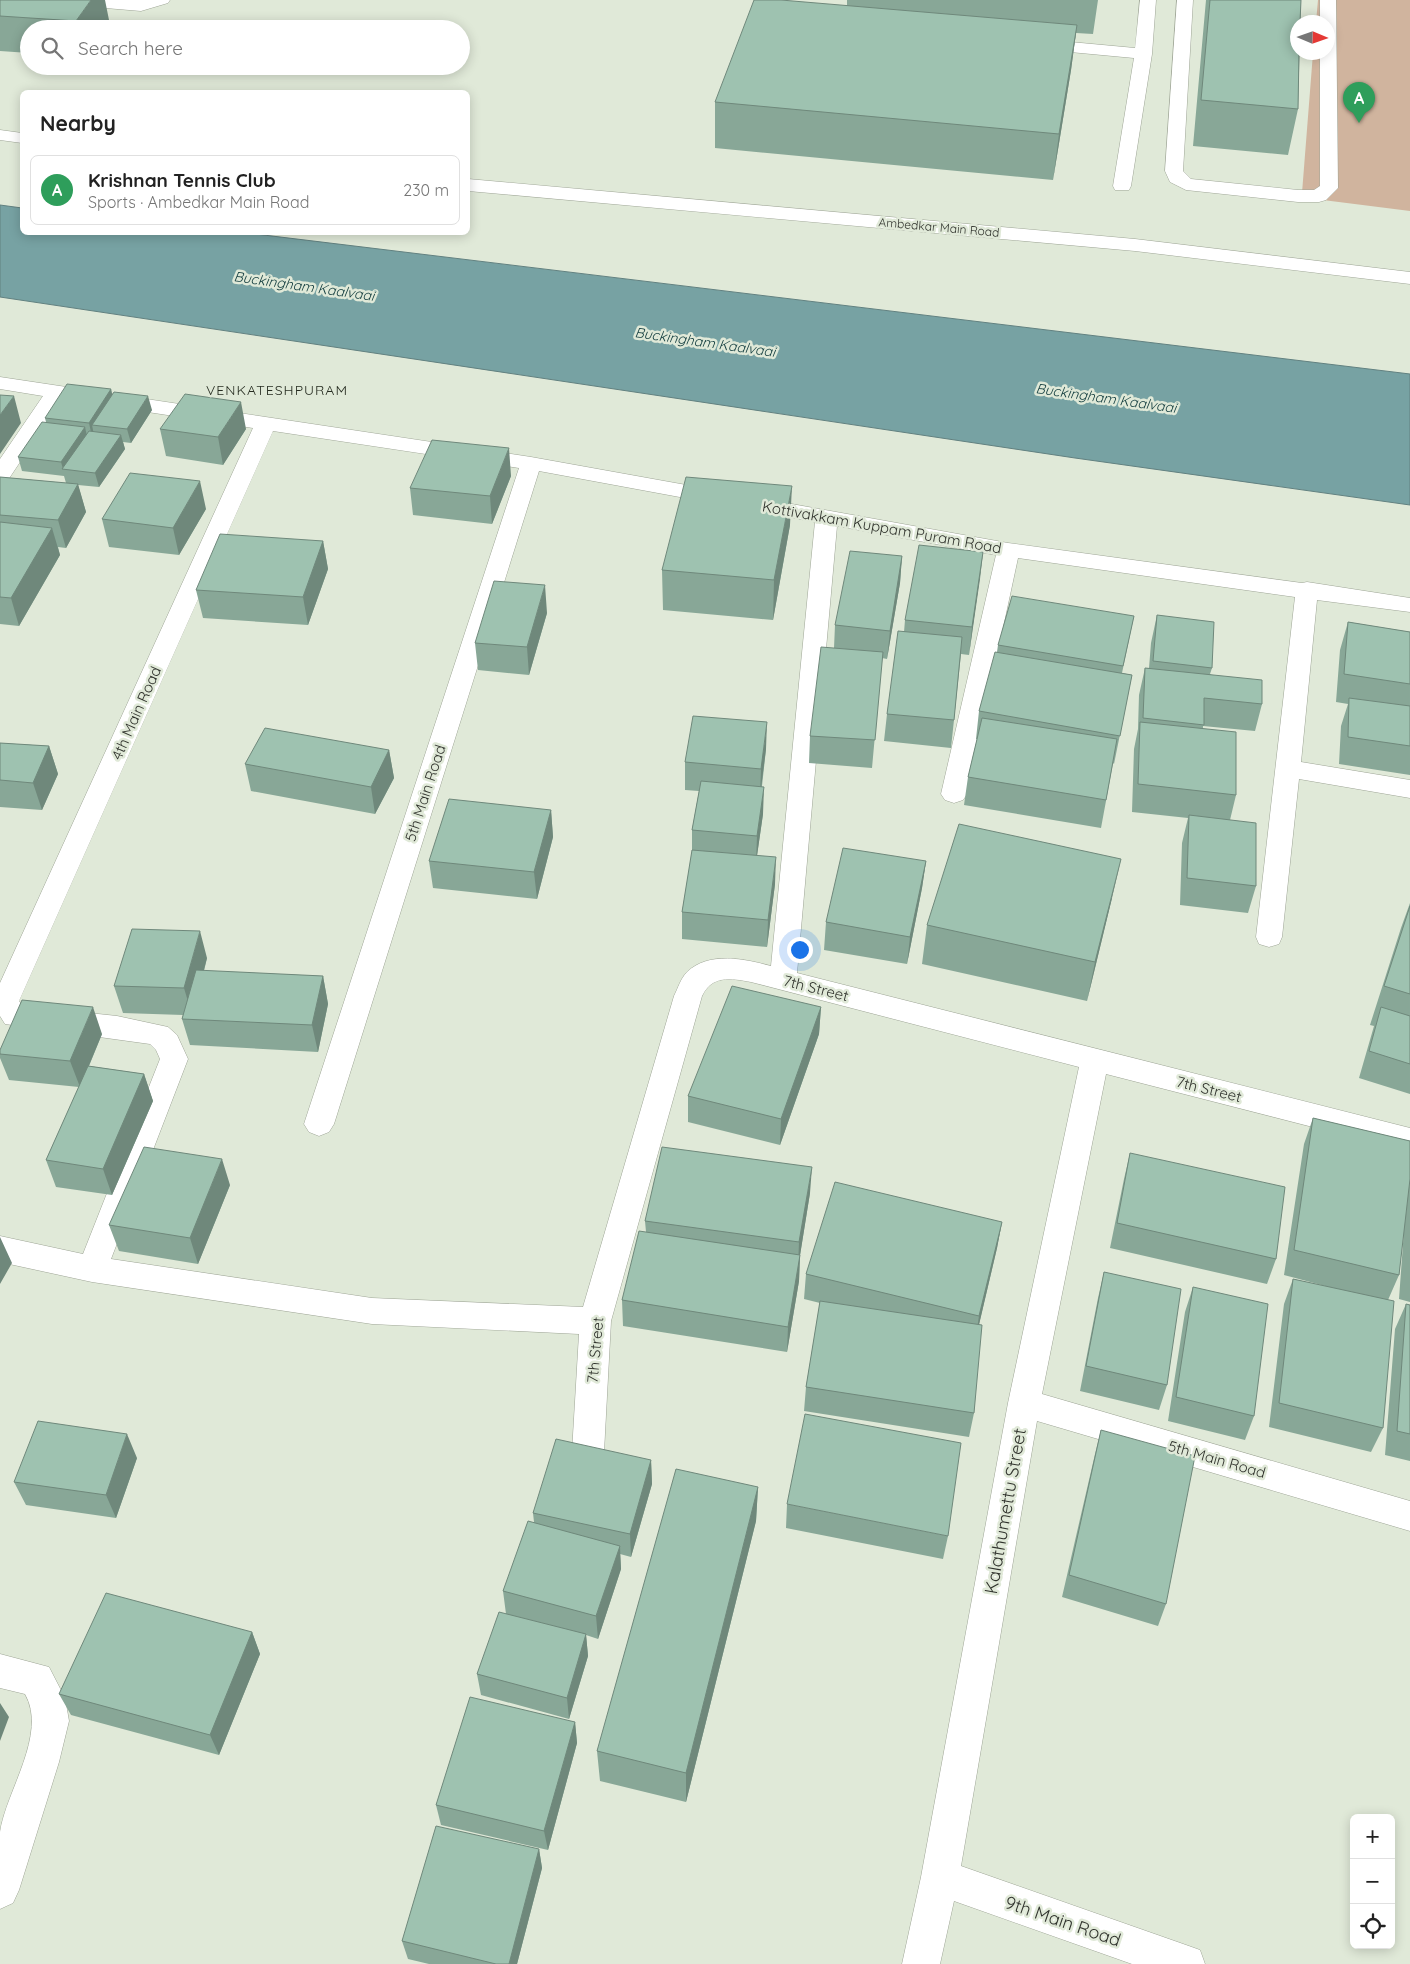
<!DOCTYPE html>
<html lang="en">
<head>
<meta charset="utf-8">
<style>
  body { margin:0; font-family:Quicksand,sans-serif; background:#f2f2f2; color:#222 }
  .controls { position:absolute; right:15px; bottom:15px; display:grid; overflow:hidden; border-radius:8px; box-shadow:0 2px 12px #0003 }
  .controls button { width:45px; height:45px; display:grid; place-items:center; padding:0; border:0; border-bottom:1px solid #e0e0e0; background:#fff; color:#222; font:25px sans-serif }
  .compass { position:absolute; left:1290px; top:15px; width:45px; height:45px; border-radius:50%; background:#fff; box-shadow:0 2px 12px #0003; rotate:92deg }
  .you { position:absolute; left:799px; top:949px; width:18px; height:18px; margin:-12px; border:4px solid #fff; border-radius:50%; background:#1a73e8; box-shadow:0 0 0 8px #1a73e833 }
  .badge { display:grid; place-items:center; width:32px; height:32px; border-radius:50%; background:#8650c7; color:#fff; font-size:16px; font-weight:700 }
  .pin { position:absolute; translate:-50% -41px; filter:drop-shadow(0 1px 2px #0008) }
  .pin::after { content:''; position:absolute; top:26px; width:18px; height:15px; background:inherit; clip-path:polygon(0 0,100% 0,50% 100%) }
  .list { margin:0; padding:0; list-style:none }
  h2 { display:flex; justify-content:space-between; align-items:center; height:65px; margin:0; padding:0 20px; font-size:21px }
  h2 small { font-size:16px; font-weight:400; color:#767676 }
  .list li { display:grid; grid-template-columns:32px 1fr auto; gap:15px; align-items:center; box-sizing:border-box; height:70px; margin:0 10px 10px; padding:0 10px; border:1px solid #e0e0e0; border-radius:8px }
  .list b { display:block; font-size:19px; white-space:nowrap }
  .list p { margin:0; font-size:16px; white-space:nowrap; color:#767676 }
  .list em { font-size:16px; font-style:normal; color:#767676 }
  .icon { flex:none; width:28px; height:28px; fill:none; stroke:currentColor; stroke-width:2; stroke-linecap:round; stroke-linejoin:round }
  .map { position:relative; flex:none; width:1410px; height:1964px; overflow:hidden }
  .search { position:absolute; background:#fff; box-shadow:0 2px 12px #0003; left:20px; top:20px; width:450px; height:55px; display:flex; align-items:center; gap:12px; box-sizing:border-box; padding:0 18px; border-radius:28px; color:#767676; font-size:19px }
  .panel { position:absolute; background:#fff; box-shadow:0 2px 12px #0003; left:20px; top:90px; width:450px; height:145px; border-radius:8px }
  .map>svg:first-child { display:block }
</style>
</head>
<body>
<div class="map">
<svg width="1410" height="1964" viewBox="0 0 1410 1964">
  <rect width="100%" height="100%" fill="#e0e9d8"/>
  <!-- green -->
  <path fill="#d0b49e" d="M1318,0H1410V211L1315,199L1302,193L1313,53L1328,52V22H1316Z"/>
  <!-- water -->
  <path fill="#77a2a3" stroke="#628180" d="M0,205L22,208V232L247,233L1410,374V505L1075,458L0,297Z"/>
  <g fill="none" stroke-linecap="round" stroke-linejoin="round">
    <!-- minor casing -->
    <g stroke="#9ea596" stroke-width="1">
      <path id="minor" d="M62,0H170L168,3L141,11L70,5L64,3Z
        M1140,0H1156L1152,54L1131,186L1129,190H1115L1113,186L1134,58L1038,49L1032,48L1030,44L1032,40L1038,39L1135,48Z
        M1177,0H1193L1183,171L1191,179L1298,190H1314L1320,186V52H1328V22H1320V0H1336L1338,188L1326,200L1319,202H1298L1186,190L1170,182L1165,171Z
        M0,130L22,133V143L0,140Z
        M468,179L1135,239L1410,272V284L1135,251L468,191Z
        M0,377L531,457L1008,543L1302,583L1307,582L1410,598V612L1317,600L1301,762L1410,780V798L1299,779L1282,937L1279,944L1269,947L1259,944L1256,937L1295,597L1018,558L967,794L963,800L954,803L945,800L941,794L996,555L837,526L797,973L1410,1128V1152L1106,1074L1042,1394L1410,1501V1531L1037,1421L961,1866L1186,1945L1200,1950L1205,1964H1132L954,1901L940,1964H902L921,1877L1008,1403L1079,1067L751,982C730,978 712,975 702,996L611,1321L604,1452L600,1462L588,1467L576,1462L572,1452L579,1334L372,1324L92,1282L0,1262V1236L83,1254L160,1059L156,1050L150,1044L5,1024L0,1016V983L253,428L62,399L8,480L0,482V459L43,396L0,389ZM273,431L519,468L304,1124L309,1132L319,1136L329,1132L334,1124L539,471L815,522L771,966C745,959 709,951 687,972C681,978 678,988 674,996L583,1307L372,1298L111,1259L188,1059L177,1035L168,1027L117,1016L23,1006L19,1001Z
        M0,1654L49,1667L65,1698L69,1721L59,1762L19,1890L13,1903L0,1909C0,1884 0,1857 0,1832C6,1791 48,1734 25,1694L0,1688Z"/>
    </g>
    <!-- minor -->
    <use href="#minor" fill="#fff" fill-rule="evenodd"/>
  </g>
  <!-- wall -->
  <path fill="#88a797" d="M0,0L109,20L103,29H29V53L0,51Z
    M847,0H1098L1093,34L1076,33L1071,70L1053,180L715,148V102L847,6Z
    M1206,0H1301L1298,109L1288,155L1193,146Z
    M111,389L112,395L152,410L131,443L123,442L125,449L99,487L78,485L86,512L66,548L58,547L60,555L19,626L0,624V477L66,483L64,476L22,471L18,457L46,422L45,418Z
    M160,429H246L223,465L166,456Z
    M511,476L492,524L413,515L410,488Z
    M206,509L179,555L109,547L102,519Z
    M790,525L773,620L663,610L662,570Z
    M323,541L328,569L308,625L203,618L196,590Z
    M983,552L969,655L961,654L951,748L884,741L887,714L904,632L905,620Z
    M902,556L900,583L887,659L882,658L872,768L809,763L810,736L834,648L835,625Z
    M547,613L529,675L478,670L475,643Z
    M1157,615L1212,668L1210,674L1262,704L1255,731L1203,726V729L1236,795L1230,820L1256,886L1248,913L1180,905L1182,843L1188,818L1132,812L1134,749L1138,729L1139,695L1145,668H1149L1151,643Z
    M1134,616L1122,673L1132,675L1114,764L1113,763L1101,828L964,805L968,777L977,739H976L979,711L997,652L998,645Z
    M1348,622L1410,632V775L1339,764L1341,726L1348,704L1336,702L1340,650Z
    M0,743L49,746L58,774L42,810L0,807Z
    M766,749L762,786L763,814L757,855L775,884L767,947L682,939V912L692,853V830L699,791L685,790V762Z
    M389,750L394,778L375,814L251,791L245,764Z
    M551,810L553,837L537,899L433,888L429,861Z
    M926,861L922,888L907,964L824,950L826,922Z
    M1112,898L1087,1001L922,964L927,925Z
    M1410,903V1094L1359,1078L1374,1026L1370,1025L1401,928Z
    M207,958L204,971L323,976L328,1004L318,1052L190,1045L182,1019L183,1015L123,1013L114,986Z
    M821,1007L819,1034L780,1145L688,1122V1096Z
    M102,1034L89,1066L144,1074L153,1101L112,1195L56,1187L46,1160L79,1087L9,1080L0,1058V1050Z
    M1313,1118L1410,1141V1302L1399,1299L1404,1230L1399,1275L1388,1300L1383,1428L1371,1452L1269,1427L1284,1304L1293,1279L1329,1287L1284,1275L1304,1144Z
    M1130,1153L1276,1259L1267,1284L1110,1248L1124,1179Z
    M230,1185L198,1264L119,1251L109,1225Z
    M810,1193L800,1255L799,1281L787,1352L623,1326L622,1300L646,1232L645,1221Z
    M1002,1222L997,1248L979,1324L974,1413L969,1437L804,1411L806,1387L820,1303L804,1299L806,1274Z
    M1104,1272L1167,1385L1159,1410L1080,1391L1098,1298Z
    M1193,1287L1254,1416L1245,1440L1168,1421L1185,1312Z
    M1406,1304L1410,1305V1461L1385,1455L1395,1329Z
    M1101,1430L1166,1604L1158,1626L1062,1597L1095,1454Z
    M137,1458L116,1518L26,1505L14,1482Z
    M651,1460L652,1484L631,1557L620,1554L621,1569L598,1639L586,1635L588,1656L569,1719L481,1695L477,1674L506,1614L503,1591L534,1522L533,1513Z
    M758,1487L756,1521L686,1802L600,1781L597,1751Z
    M787,1504L948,1536L943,1559L786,1528Z
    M252,1632L260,1654L219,1755L71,1715L59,1694Z
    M575,1722L577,1743L548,1850L441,1825L436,1805Z
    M539,1849L542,1868L517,1964H429L408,1959L402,1941Z"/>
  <!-- shaded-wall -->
  <path fill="#6f887b" d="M91,0H105L109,20L103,29H78L76,21Z
    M1077,25L1071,70L1053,180L1059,134Z
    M111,389L114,403L92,425L94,435L92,437L89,423Z
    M14,396L21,423L0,454V415Z
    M148,396L152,410L131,443L127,429Z
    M241,402L246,429L223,465L218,437Z
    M85,427L88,441L63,469L61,462Z
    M121,435L125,449L99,487L95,473Z
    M509,448L511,476L492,524L490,496Z
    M200,481L206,509L179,555L173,528Z
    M78,484L86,512L66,548L58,520Z
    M792,486L790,525L773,620L774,580Z
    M52,528L60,555L19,626L11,598Z
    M323,541L328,569L308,625L303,597Z
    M983,552L980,579L969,655L972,627Z
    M902,556L900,583L887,659L890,631Z
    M545,585L547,613L529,675L527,647Z
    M767,722L766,749L760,796L761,769Z
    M49,746L58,774L42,810L33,783Z
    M389,750L394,778L375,814L371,787Z
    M764,787L763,814L756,863L757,836Z
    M551,810L553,837L537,899L534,872Z
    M776,857L775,884L767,947L768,920Z
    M1121,859L1112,898L1087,1001L1095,962Z
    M926,861L922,888L907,964L910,937Z
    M200,931L207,958L192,1015L184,988Z
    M323,976L328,1004L318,1052L312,1025Z
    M93,1007L102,1034L80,1087L70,1061Z
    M821,1007L819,1034L780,1145L781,1119Z
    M144,1074L153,1101L112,1195L103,1169Z
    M222,1159L230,1185L198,1264L190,1238Z
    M812,1167L810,1193L798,1268L799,1242Z
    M1002,1222L997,1248L975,1342L979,1316Z
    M0,1237L12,1263L0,1284Z
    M800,1255L799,1281L787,1352L788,1327Z
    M127,1434L137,1458L116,1518L106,1495Z
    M651,1460L652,1484L631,1557L630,1534Z
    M758,1487L756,1521L686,1802V1773Z
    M620,1546L621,1569L598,1639L596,1616Z
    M252,1632L260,1654L219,1755L210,1735Z
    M586,1634L588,1656L569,1719L567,1698Z
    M0,1703L9,1717L0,1741Z
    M575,1722L577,1743L548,1850L544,1831Z
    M539,1849L542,1868L517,1964H509Z"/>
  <!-- building -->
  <path fill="#9ec2b0" stroke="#6f887b" d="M0,0H91L76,21L0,16Z
    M754,0H781L1077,25L1059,134L715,102Z
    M1210,0H1301L1300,22H1298V52H1299L1298,109L1201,100Z
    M67,384L111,389L89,423L45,418Z
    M114,392L148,396L127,429L92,425Z
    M185,394L241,402L218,437L160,429Z
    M0,395L14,396L0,415Z
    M42,422L85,427L61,462L18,457Z
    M89,431L121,435L95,473L62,469Z
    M432,440L509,448L490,496L410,488Z
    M130,473L200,481L173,528L102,519Z
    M0,477L78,484L58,520L0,515Z
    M686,477L792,486L774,580L662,570Z
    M0,522L52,528L11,598L0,597Z
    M220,534L323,541L303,597L196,590Z
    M919,545L983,552L972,627L905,620Z
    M850,551L902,556L890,631L835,625Z
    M494,581L545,585L527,647L475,643Z
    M1012,596L1134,616L1123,666L998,645Z
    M1157,615L1214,622L1212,668L1153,661Z
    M1348,622L1410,632V684L1344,674Z
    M898,631L962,637L954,720L887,714Z
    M821,647L883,652L875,740L810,736Z
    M995,652L1132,675L1120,736L979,711Z
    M1145,668L1262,680V704L1204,698V725L1143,718Z
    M1349,698L1410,706V746L1348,737Z
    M693,716L767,722L761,769L685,762Z
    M982,718L1117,739L1106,800L968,777Z
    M1140,722L1236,732V795L1138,784Z
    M265,728L389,750L371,787L245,764Z
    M0,743L49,746L33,783L0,780Z
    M701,781L764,787L757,836L692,830Z
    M449,799L551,810L534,872L429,861Z
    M1189,815L1256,823V886L1187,878Z
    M959,824L1121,859L1095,962L927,925Z
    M843,848L926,861L910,937L826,922Z
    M692,850L776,857L768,920L682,912Z
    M1410,906V994L1384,986Z
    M132,929L200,931L184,988L114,986Z
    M196,970L323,976L312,1025L182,1019Z
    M732,986L821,1007L781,1119L688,1096Z
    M22,1000L93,1007L70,1061L0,1054V1050Z
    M1381,1007L1410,1016V1064L1369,1051Z
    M88,1066L144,1074L103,1169L46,1160Z
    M1313,1118L1410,1141V1179L1399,1275L1294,1250Z
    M144,1147L222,1159L190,1238L109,1225Z
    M662,1147L812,1167L799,1242L645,1221Z
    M1130,1153L1285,1187L1276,1259L1117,1223Z
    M835,1182L1002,1222L979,1316L806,1274Z
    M639,1231L800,1255L788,1327L622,1300Z
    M1104,1272L1181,1289L1167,1385L1086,1366Z
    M1293,1279L1394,1301L1383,1428L1279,1403Z
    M1193,1287L1268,1304L1254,1416L1176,1397Z
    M820,1301L982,1325L974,1413L806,1387Z
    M1406,1304L1410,1305V1434L1397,1431Z
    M805,1414L961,1443L948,1536L787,1504Z
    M38,1421L127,1434L106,1495L14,1482Z
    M1101,1430L1195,1456L1166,1604L1069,1575Z
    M556,1439L651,1460L630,1534L533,1513Z
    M676,1469L758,1487L686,1773L597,1751Z
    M528,1521L620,1546L596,1616L503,1591Z
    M106,1593L252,1632L210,1735L59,1694Z
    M499,1612L586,1634L567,1698L477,1674Z
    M470,1697L575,1722L544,1831L436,1805Z
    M436,1826L539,1849L509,1964H496L402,1941Z"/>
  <g text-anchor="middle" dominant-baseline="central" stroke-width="5" stroke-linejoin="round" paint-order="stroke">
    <!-- far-street labels -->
    <g font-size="12" fill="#30332d" stroke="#e0e9d8">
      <text transform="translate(939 227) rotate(5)">Ambedkar Main Road</text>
    </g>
    <!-- far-water labels -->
    <g font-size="14" font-style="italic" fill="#164041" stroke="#e0e9d8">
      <text transform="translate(304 286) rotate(8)">Buckingham Kaalvaai</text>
      <text transform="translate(705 342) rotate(8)">Buckingham Kaalvaai</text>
      <text transform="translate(1106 398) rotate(8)">Buckingham Kaalvaai</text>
    </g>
    <!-- far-neighbourhood labels -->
    <g font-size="14" letter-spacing="1" fill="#262c20" stroke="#e0e9d8">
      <text x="277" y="390">VENKATESHPURAM</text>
    </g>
    <!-- street labels -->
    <g font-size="15" fill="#30332d" stroke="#e0e9d8">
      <text transform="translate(882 527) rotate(10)">Kottivakkam Kuppam Puram Road</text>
      <text transform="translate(136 713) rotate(-66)">4th Main Road</text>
      <text transform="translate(425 793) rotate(-72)">5th Main Road</text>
      <text transform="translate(816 988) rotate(14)">7th Street</text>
      <text transform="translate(1209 1089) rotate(14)">7th Street</text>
      <text transform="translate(595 1350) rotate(-85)">7th Street</text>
      <text transform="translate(1217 1459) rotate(16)">5th Main Road</text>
    </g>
    <!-- near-street labels -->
    <g font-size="18" fill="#30332d" stroke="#e0e9d8">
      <text transform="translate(1005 1511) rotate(-80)">Kalathumettu Street</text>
      <text transform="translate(1063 1921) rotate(19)">9th Main Road</text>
    </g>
  </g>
</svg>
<div class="controls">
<button>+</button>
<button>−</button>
<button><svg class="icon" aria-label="locate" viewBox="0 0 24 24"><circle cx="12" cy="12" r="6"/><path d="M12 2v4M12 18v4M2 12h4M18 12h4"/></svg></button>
</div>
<svg class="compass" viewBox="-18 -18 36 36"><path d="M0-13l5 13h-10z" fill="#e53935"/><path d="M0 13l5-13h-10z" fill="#767676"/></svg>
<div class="you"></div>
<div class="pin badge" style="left:1359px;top:123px;background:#2e9e5b">A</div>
<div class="search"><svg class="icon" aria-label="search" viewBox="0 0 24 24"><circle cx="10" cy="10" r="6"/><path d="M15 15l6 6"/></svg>Search here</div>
<section class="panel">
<h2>Nearby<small></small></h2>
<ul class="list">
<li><span class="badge" style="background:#2e9e5b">A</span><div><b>Krishnan Tennis Club</b><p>Sports · Ambedkar Main Road</p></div><em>230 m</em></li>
</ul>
</section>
</div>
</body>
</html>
